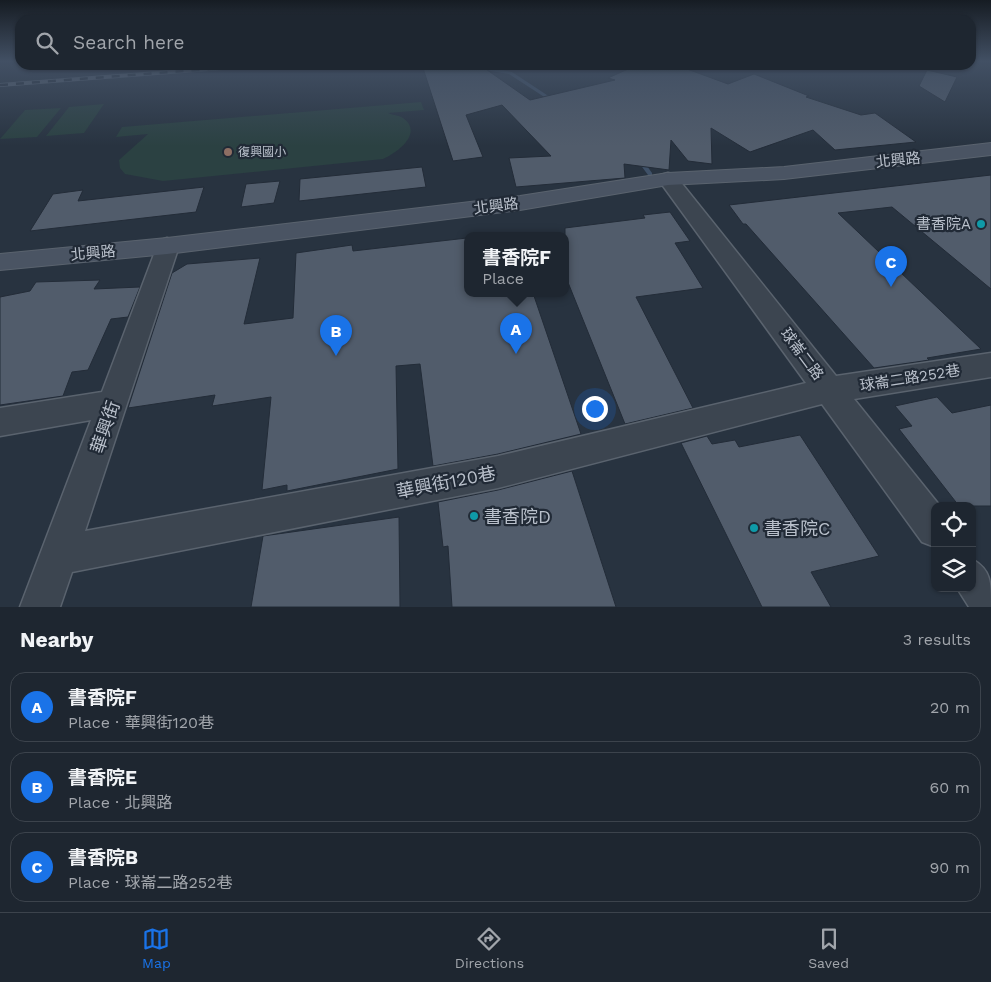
<!DOCTYPE html>
<html lang="en">
<head>
<meta charset="utf-8">
<style>
  body { margin:0; font-family:"Work Sans","Noto Sans TC",sans-serif; background:#2b323c; color:#f1f3f6 }
  .controls { position:absolute; right:15px; bottom:15px; display:grid; overflow:hidden; border-radius:10px; box-shadow:0 1px 4px #0004 }
  .controls button { width:45px; height:45px; display:grid; place-items:center; padding:0; border:0; border-bottom:1px solid #3c434c; background:#1e2630; color:#f1f3f6; font:25px sans-serif }
  .you { position:absolute; left:594px; top:408px; width:18px; height:18px; margin:-12px; border:4px solid #fff; border-radius:50%; background:#1a73e8; box-shadow:0 0 0 8px #1a73e833 }
  .badge { display:grid; place-items:center; width:32px; height:32px; border-radius:50%; background:#1a73e8; color:#fff; font-size:16px; font-weight:700 }
  .pin { position:absolute; translate:-50% -41px; filter:drop-shadow(0 1px 2px #0008) }
  .pin::after { content:''; position:absolute; top:26px; width:18px; height:15px; background:inherit; clip-path:polygon(0 0,100% 0,50% 100%) }
  .popup { position:absolute; left:464px; top:232px; width:105px; height:65px; box-sizing:border-box; display:grid; place-content:center; border-radius:10px; background:#1e2630; filter:drop-shadow(0 1px 4px #0005); font-size:16px; white-space:nowrap; color:#a1a5ab }
  .popup b { font-size:19px; color:#f1f3f6 }
  .popup::after { content:''; position:absolute; left:50%; top:100%; margin-left:-10px; border:10px solid transparent; border-top-color:#1e2630 }
  .list { margin:0; padding:0; list-style:none }
  h2 { display:flex; justify-content:space-between; align-items:center; height:65px; margin:0; padding:0 20px; font-size:21px }
  h2 small { font-size:16px; font-weight:400; color:#a1a5ab }
  .list li { display:grid; grid-template-columns:32px 1fr auto; gap:15px; align-items:center; box-sizing:border-box; height:70px; margin:0 10px 10px; padding:0 10px; border:1px solid #3c434c; border-radius:15px }
  .list b { display:block; font-size:19px; white-space:nowrap }
  .list p { margin:0; font-size:16px; white-space:nowrap; color:#a1a5ab }
  .list em { font-size:16px; font-style:normal; color:#a1a5ab }
  .icon { flex:none; width:28px; height:28px; fill:none; stroke:currentColor; stroke-width:2; stroke-linecap:round; stroke-linejoin:round }
  .map { position:relative; flex:none; width:991px; height:607px; overflow:hidden }
  .search { position:absolute; background:#1e2630; box-shadow:0 1px 4px #0004; left:15px; right:15px; top:15px; height:55px; display:flex; align-items:center; gap:12px; box-sizing:border-box; padding:0 18px; border-radius:15px; color:#a1a5ab; font-size:19px }
  .sheet { height:305px; background:#1e2630 }
  nav { display:flex; justify-content:space-around; align-items:center; box-sizing:border-box; height:70px; border-top:1px solid #3c434c; background:#1e2630; font-size:14px; color:#a1a5ab }
  nav a { display:grid; justify-items:center; gap:2px }
  nav .on { color:#1a73e8 }
  .map>svg:first-child { display:block }
</style>
</head>
<body>
<div class="map">
<svg width="991" height="607" viewBox="0 0 991 607">
  <rect width="100%" height="100%" fill="#283340"/>
  <!-- green -->
  <path fill="#2b4142" d="M421,102L424,110L388,113C392,115 399,115 403,118C424,133 397,153 383,159L163,181L125,174L120,168L119,160L148,134L116,137L122,127Z
    M104,104L84,133L46,136L69,107Z
    M61,108L37,137L0,139L25,110Z"/>
  <g fill="none" stroke-linecap="round" stroke-linejoin="round">
    <!-- stream -->
    <path fill="#3f5168" fill-rule="evenodd" d="M476,65L512,72L556,101L552,102L509,74L478,69Z
      M640,158L642,159L652,173V175H648L637,160Z"/>
  </g>
  <!-- building -->
  <path fill="#515c6b" stroke="#232c38" d="M422,65H480L530,100L615,80L608,78L637,65H676L728,84L754,74L809,96L806,97L861,115L875,113L916,142L835,150L813,130L750,152L711,128L712,164L688,161L671,140L669,170L624,164L625,178L516,187L509,158L551,156L502,105L466,115L483,157L453,161Z
    M927,70L957,77L945,102L919,86Z
    M422,167L426,187L299,201L300,179Z
    M991,175V289L892,207L838,213L981,349L927,358L929,360L916,362L874,368L746,224H743L729,205Z
    M280,181L274,203L241,207L246,184Z
    M204,187L196,212L30,231L53,194L83,190L78,201Z
    M670,212L690,241L675,243L703,288L636,297L693,408L625,424L565,275V228L645,218L643,215Z
    M467,238V293H533L581,434L498,454L433,466L420,364L396,366L398,469L287,491V485L262,490L271,397L212,406L215,395L128,408L172,273L187,264L260,258L244,324L293,318L296,253L352,245L353,251Z
    M100,280L94,289L140,287L128,317L111,319L88,370L72,372L63,396L0,405V297L30,291L36,282Z
    M937,397L952,413L991,405V506H959L899,429L912,426L895,406Z
    M800,435L879,556L811,572L831,607H762L681,443L707,436L712,444L735,440L739,447Z
    M572,471L616,607H452L448,546L443,547L438,502L498,490Z
    M399,517L400,607H251L263,536Z"/>
  <g fill="none" stroke-linecap="round" stroke-linejoin="round">
    <!-- street casing -->
    <g stroke="#5a636e" stroke-width="3">
      <path id="street" d="M668,173L675,175L836,376L991,353V377L854,399L940,506H935V547L922,542L822,404L498,488L72,572L60,607H20L91,420L0,436V408L102,392L159,241L167,238L175,241L179,246L85,531L498,456L806,383L658,179L661,175Z
        M972,559C991,570 991,581 991,607H969L957,588H972Z"/>
    </g>
    <!-- secondary casing -->
    <g stroke="#5a636e" stroke-width="2">
      <path id="secondary" d="M991,143V155L784,179L668,185L520,210L167,254L0,270V254L167,238L520,196L668,173L784,167Z"/>
    </g>
    <!-- street -->
    <use href="#street" fill="#3c4550" fill-rule="evenodd"/>
    <!-- secondary -->
    <use href="#secondary" fill="#4a5463" fill-rule="evenodd"/>
    <!-- rail casing -->
    <g stroke="#5e6977" stroke-width="4">
      <path id="rail" d="M0,85L264,65"/>
    </g>
    <!-- rail -->
    <use href="#rail" stroke="#212a36" stroke-width="2.5" stroke-dasharray="8" stroke-linecap="butt"/>
  </g>
  <!-- sky -->
  <linearGradient id="sky" x2="0" y2="1"><stop stop-color="#161c23"/><stop offset="0.42" stop-color="#425064"/><stop offset="1" stop-color="#425064" stop-opacity="0"/></linearGradient>
  <rect width="991" height="146" fill="url(#sky)"/>
  <!-- markers -->
  <circle fill="#8d6e63" stroke="#212a36" stroke-width="2" cx="228" cy="152" r="5"/>
  <g fill="#0f9aa8" stroke="#212a36" stroke-width="2">
    <circle cx="981" cy="224" r="5"/>
    <circle cx="474" cy="516" r="5"/>
    <circle cx="754" cy="528" r="5"/>
  </g>
  <g text-anchor="middle" dominant-baseline="central" stroke-width="4.5" stroke-linejoin="round" paint-order="stroke">
    <!-- far-poi labels -->
    <g font-size="12" fill="#b9c0cb" stroke="#212a36" text-anchor="start">
      <text x="238" y="152">復興國小</text>
    </g>
    <!-- street labels -->
    <g font-size="15" fill="#b9c0cb" stroke="#212a36">
      <text transform="translate(898 160) rotate(-6)">北興路</text>
      <text transform="translate(496 206) rotate(-7)">北興路</text>
      <text transform="translate(93 253) rotate(-5)">北興路</text>
      <text transform="translate(802 354) rotate(53)">球崙二路</text>
      <text transform="translate(910 378) rotate(-9)">球崙二路252巷</text>
    </g>
    <!-- poi labels -->
    <g font-size="15" fill="#b9c0cb" stroke="#212a36" text-anchor="end">
      <text x="971" y="224">書香院A</text>
    </g>
    <!-- near-street labels -->
    <g font-size="18" fill="#b9c0cb" stroke="#212a36">
      <text transform="translate(105 427) rotate(-71)">華興街</text>
      <text transform="translate(446 482) rotate(-11)">華興街120巷</text>
    </g>
    <!-- near-poi labels -->
    <g font-size="18" fill="#b9c0cb" stroke="#212a36" text-anchor="start">
      <text x="484" y="516">書香院D</text>
      <text x="764" y="528">書香院C</text>
    </g>
  </g>
</svg>
<div class="controls">
<button><svg class="icon" aria-label="locate" viewBox="0 0 24 24"><circle cx="12" cy="12" r="6"/><path d="M12 2v4M12 18v4M2 12h4M18 12h4"/></svg></button>
<button><svg class="icon" aria-label="layers" viewBox="0 0 24 24"><path d="M12 4l9 5-9 5-9-5zM3 14l9 5 9-5"/></svg></button>
</div>
<div class="you"></div>
<div class="pin badge" style="left:516px;top:354px">A</div>
<div class="popup"><b>書香院F</b>Place</div>
<div class="pin badge" style="left:336px;top:356px">B</div>
<div class="pin badge" style="left:891px;top:287px">C</div>
<div class="search"><svg class="icon" aria-label="search" viewBox="0 0 24 24"><circle cx="10" cy="10" r="6"/><path d="M15 15l6 6"/></svg>Search here</div>
</div>
<section class="sheet">
<h2>Nearby<small>3 results</small></h2>
<ul class="list">
<li><span class="badge">A</span><div><b>書香院F</b><p>Place · 華興街120巷</p></div><em>20 m</em></li>
<li><span class="badge">B</span><div><b>書香院E</b><p>Place · 北興路</p></div><em>60 m</em></li>
<li><span class="badge">C</span><div><b>書香院B</b><p>Place · 球崙二路252巷</p></div><em>90 m</em></li>
</ul>
</section>
<nav>
<a class="on"><svg class="icon" aria-label="map" viewBox="0 0 24 24"><path d="M3 6l6-2 6 2 6-2v14l-6 2-6-2-6 2zM9 4v14M15 6v14"/></svg>Map</a>
<a><svg class="icon" aria-label="directions" viewBox="0 0 24 24"><path d="M12 3l9 9-9 9-9-9zM9 14v-3h6M13 9l2 2-2 2"/></svg>Directions</a>
<a><svg class="icon" aria-label="saved" viewBox="0 0 24 24"><path d="M7 4h10v16l-5-4-5 4z"/></svg>Saved</a>
</nav>
</body>
</html>
